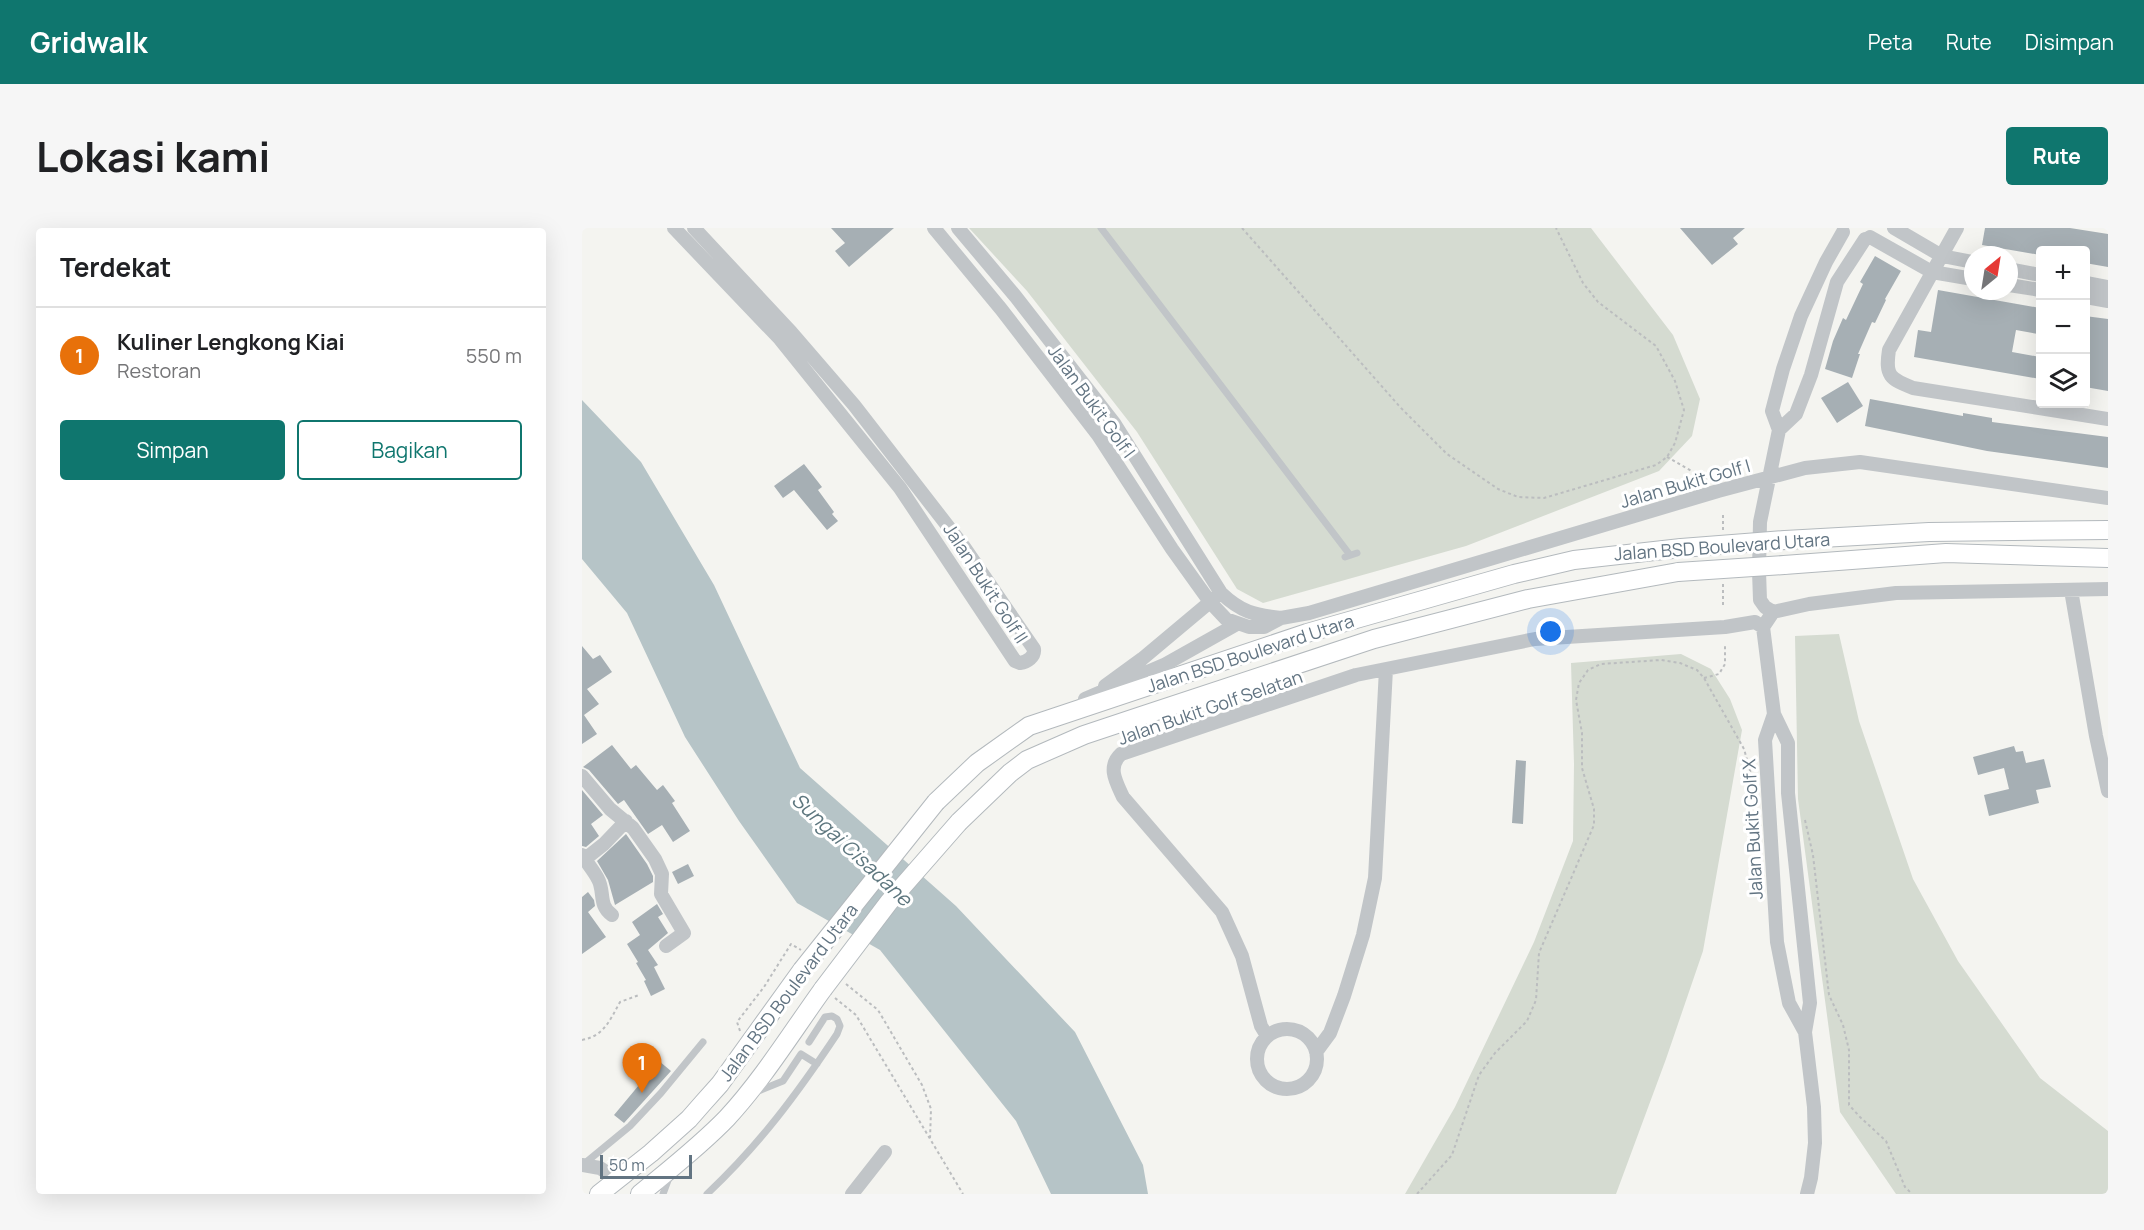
<!DOCTYPE html>
<html lang="id">
<head>
<meta charset="utf-8">
<style>
  body { margin:0; font-family:Manrope,sans-serif; background:#f6f6f6; color:#202124 }
  .controls { position:absolute; right:18px; top:18px; display:grid; overflow:hidden; border-radius:6px; box-shadow:0 6px 24px #0002 }
  .controls button { width:54px; height:54px; display:grid; place-items:center; padding:0; border:0; border-bottom:2px solid #e0e0e0; background:#fff; color:#202124; font:30px sans-serif }
  .compass { position:absolute; left:1382px; top:18px; width:54px; height:54px; border-radius:50%; background:#fff; box-shadow:0 6px 24px #0002; rotate:30deg }
  .scale { position:absolute; left:18px; bottom:15px; width:92px; box-sizing:border-box; padding-left:6px; border:3px solid #627482; border-top:0; font-size:16px; line-height:21px; white-space:nowrap; color:#627482; -webkit-text-stroke:4px #fff; paint-order:stroke }
  .you { position:absolute; left:969px; top:404px; width:21px; height:21px; margin:-15px; border:4px solid #fff; border-radius:50%; background:#1a73e8; box-shadow:0 0 0 9px #1a73e833 }
  .badge { display:grid; place-items:center; width:39px; height:39px; border-radius:50%; background:#0f766e; color:#fff; font-size:20px; font-weight:700 }
  .pin { position:absolute; translate:-50% -50px; filter:drop-shadow(0 2px 3px #0008) }
  .pin::after { content:''; position:absolute; top:32px; width:21px; height:18px; background:inherit; clip-path:polygon(0 0,100% 0,50% 100%) }
  .list { margin:0; padding:0; list-style:none }
  h2 { display:flex; justify-content:space-between; align-items:center; height:78px; margin:0; padding:0 24px; font-size:26px }
  h2 small { font-size:20px; font-weight:400; color:#757577 }
  .list li { display:grid; grid-template-columns:39px 1fr auto; gap:18px; align-items:center; box-sizing:border-box; height:96px; padding:0 24px; border-top:2px solid #e0e0e0 }
  .list b { display:block; font-size:22px; white-space:nowrap }
  .list p { margin:0; font-size:20px; white-space:nowrap; color:#757577 }
  .list em { font-size:20px; font-style:normal; color:#757577 }
  .actions { display:flex; gap:12px; padding:18px 24px }
  .actions a { flex:1; padding:14px 0; border:2px solid #0f766e; border-radius:6px; text-align:center; font-size:21px; color:#0f766e }
  .actions .main { background:#0f766e; color:#fff }
  .icon { flex:none; width:33px; height:33px; fill:none; stroke:currentColor; stroke-width:2; stroke-linecap:round; stroke-linejoin:round }
  .map { position:relative; flex:none; width:1526px; height:966px; overflow:hidden; border-radius:6px }
  header { display:flex; align-items:center; gap:36px; box-sizing:border-box; height:84px; padding:0 30px; background:#0f766e; color:#fff }
  header strong { font-size:28px }
  nav { display:flex; gap:33px; margin-inline-start:auto; font-size:21px }
  .intro { display:flex; align-items:center; justify-content:space-between; box-sizing:border-box; height:144px; padding:0 36px }
  h1 { margin:0; font-size:42px }
  .button { padding:15px 27px; border-radius:6px; background:#0f766e; color:#fff; font-size:21px; font-weight:700 }
  main { display:flex; gap:36px; padding:0 36px }
  aside { flex:1; background:#fff; border-radius:6px; box-shadow:0 6px 24px #0002 }
  .map>svg:first-child { display:block }
</style>
</head>
<body>
<header>
<strong>Gridwalk</strong>
<nav><a>Peta</a><a>Rute</a><a>Disimpan</a></nav>
</header>
<div class="intro"><h1>Lokasi kami</h1><a class="button">Rute</a></div>
<main>
<aside>
<h2>Terdekat<small></small></h2>
<ul class="list">
<li><span class="badge" style="background:#e8710a">1</span><div><b>Kuliner Lengkong Kiai</b><p>Restoran</p></div><em>550 m</em></li>
</ul>
<div class="actions"><a class="main">Simpan</a><a>Bagikan</a></div>
</aside>
<div class="map">
<svg width="1526" height="966" viewBox="0 0 1526 966">
  <rect width="100%" height="100%" fill="#f4f4f0"/>
  <!-- green -->
  <path fill="#d5dbd1" d="M387,0H1009L1091,107L1118,171L1110,208L1077,243L884,318L681,375L655,361L555,204L445,63Z
    M1257,406L1277,493L1331,651L1376,733L1458,850L1526,903V966H1314L1258,884L1216,571L1213,408Z
    M1099,426L1129,441L1148,471L1160,502L1121,723L1084,831L1034,966H823L873,879L952,714L991,613L992,536L989,435Z"/>
  <!-- water -->
  <path fill="#b6c4c7" d="M0,172L59,234L132,357L218,540L374,678L493,804L561,937L566,966H469L434,893L298,722L215,675L157,593L103,509L45,385L0,331Z"/>
  <!-- building -->
  <path fill="#a6afb4" d="M249,0H312L267,39L253,23L263,15Z
    M1098,0H1163L1151,10L1156,16L1130,37Z
    M1403,0H1488L1526,6V39L1503,35V22H1458V27L1400,17Z
    M1293,28L1319,43L1303,71L1304,72L1293,95L1290,94L1276,126H1278L1270,150L1243,141L1251,113L1261,90L1264,92L1281,56L1278,54Z
    M1356,62L1458,80L1456,106L1434,102L1430,124L1458,129V151L1332,129L1336,102L1349,104Z
    M1503,88L1526,91V163L1503,159Z
    M1266,154L1281,178L1255,195L1239,170Z
    M1288,171L1381,188V185L1410,190V194L1526,209V240L1405,223L1283,198Z
    M222,236L240,259L236,262L252,284L250,286L256,293L245,302L212,262L201,270L192,258Z
    M0,418L11,431L18,427L30,444L5,461L17,476L2,487L15,506L0,516Z
    M30,517L49,541L54,537L75,562L81,557L93,573L90,575L108,603L91,614L80,597L66,606L42,572L36,576L7,542L1,539Z
    M1432,518L1434,524L1441,523L1444,535L1462,531L1469,559L1454,562L1457,575L1407,588L1402,567L1427,561L1422,540L1396,547L1391,529Z
    M934,532L944,533L941,596L930,595Z
    M0,562L21,587L9,596L17,608L4,619L0,618Z
    M44,606L65,636L71,648V654L33,677L26,652L15,633Z
    M106,636L112,648L96,656L90,644Z
    M6,664L12,672L13,678L6,684L24,709L0,726V669Z
    M75,676L81,686L76,689L86,705L66,722L76,737L72,739L83,761L69,768L62,753L64,752L54,735L56,734L45,716L58,707L50,694Z
    M77,833L89,843L42,895L32,887Z"/>
  <g fill="none" stroke-linecap="round" stroke-linejoin="round">
    <!-- secondary casing -->
    <g stroke="#b3b9bd" stroke-width="20">
      <path id="secondary" d="M1203,312L1347,304L1526,302
        M1202,337L1364,325L1526,330
        M354,574L395,535L447,498L725,405L932,346L992,332L1099,320
        M377,594L428,545L445,532L502,507L559,488L792,411L946,371L1096,344
        M17,966L69,925L107,891L121,875L138,856L220,742
        M58,966C87,942 118,918 145,890C181,851 210,804 241,761"/>
    </g>
    <!-- path -->
    <path stroke="#bbbdbf" stroke-width="2" stroke-dasharray="3 3" stroke-linecap="butt" d="M660,0L818,179L865,226L916,261L936,269L962,270L1074,237L1085,229L1093,215L1102,182L1093,153L1074,118L1016,74L1001,55L974,0
      M1085,229L1127,253
      M1141,287V302
      M1141,356V379
      M1122,450L1137,446L1143,436V416
      M1223,592L1231,627L1247,767L1261,797L1267,822V877L1278,889L1304,913L1323,959L1330,966
      M264,756L296,782L340,857L349,881L348,911
      M253,770L274,787L381,966
      M158,803L155,794L182,759L209,716L219,722
      M0,812C22,808 28,792 38,774L57,767
      M835,966L870,927L897,847L913,825L945,793L954,772L957,725L1012,597V581L1000,540V505L994,472L997,455L1006,442L1019,436L1079,432L1098,435L1115,442L1122,450L1162,521L1171,553"/>
    <!-- service -->
    <path stroke="#c1c5c8" stroke-width="7" d="M519,0L768,327
      M763,329L775,325
      M174,864L201,853L219,826L235,836
      M2,936L48,898L79,865L121,814
      M81,966L88,947
      M125,966C178,916 215,866 255,806L258,798L255,791L250,788L243,789L227,814"/>
    <!-- minor -->
    <path stroke="#c1c5c8" stroke-width="14" d="M92,0L198,111L318,260L433,433L438,435C445,434 453,429 452,421L382,319L272,177L209,104L112,0
      M352,0L419,81L516,207L590,321L628,374L644,391L667,399H682L699,390L727,385L1136,263L1223,240L1278,234L1526,270
      M376,0L434,69L532,195L639,365C659,384 672,387 699,390
      M1312,0L1360,28L1391,34
      M1375,0L1307,122C1303,148 1308,151 1331,160L1526,191
      M1288,9L1350,44L1391,51
      M1427,41L1458,47
      M1504,55L1526,59
      M1427,57L1458,62
      M1504,69L1526,73
      M1197,202L1214,186L1229,147L1255,54L1283,11
      M1489,362L1514,508L1526,563
      M1191,384L1181,399L1192,486L1206,515V565L1228,775L1223,804L1232,879L1233,915L1229,950L1225,966
      M1191,384L1183,379L1178,372L1177,343L1178,294L1197,202L1190,183L1201,141L1219,88L1244,34L1261,4
      M1191,384L1227,376L1314,365L1526,361
      M523,458L560,431L634,369
      M503,471L582,437L655,396
      M1192,486L1183,512L1195,714L1207,775L1223,804
      M0,548L28,581L51,600L73,631L80,646L79,666L102,705L84,718
      M0,627C5,635 12,643 16,651C23,664 16,677 30,687
      M3,631L22,616L44,593
      M675 831a30 30 0 1 1 60 0a30 30 0 1 1-60 0Z
      M685,808L679,798L660,728L640,684L541,569C534,554 525,539 539,526L774,447L953,411L1143,399L1173,394L1181,399
      M734,824L748,805L762,768L781,707L793,650L804,441
      M0,937L18,940L36,952
      M270,966L303,924"/>
    <!-- secondary -->
    <use href="#secondary" stroke="#fff" stroke-width="18"/>
    <!-- secondary-bridge casing -->
    <g stroke="#b3b9bd" stroke-width="20" stroke-linecap="butt">
      <path id="secondary-bridge" d="M1099,320L1203,312
        M1096,344L1202,337
        M220,742L354,574
        M241,761L307,674L377,594"/>
    </g>
    <!-- secondary-bridge -->
    <use href="#secondary-bridge" stroke="#fff" stroke-width="18"/>
  </g>
  <g text-anchor="middle" dominant-baseline="central" stroke-width="6" stroke-linejoin="round" paint-order="stroke">
    <!-- street labels -->
    <g font-size="18" fill="#627482" stroke="#fff">
      <text transform="translate(510 173) rotate(54)">Jalan Bukit Golf I</text>
      <text transform="translate(1103 255) rotate(-16)">Jalan Bukit Golf I</text>
      <text transform="translate(1140 318) rotate(-4)">Jalan BSD Boulevard Utara</text>
      <text transform="translate(404 355) rotate(57)">Jalan Bukit Golf II</text>
      <text transform="translate(668 425) rotate(-18)">Jalan BSD Boulevard Utara</text>
      <text transform="translate(628 479) rotate(-19)">Jalan Bukit Golf Selatan</text>
      <text transform="translate(1170 601) rotate(-93)">Jalan Bukit Golf X</text>
      <text transform="translate(206 764) rotate(-53)">Jalan BSD Boulevard Utara</text>
    </g>
    <!-- water labels -->
    <g font-size="20" font-style="italic" fill="#5e777f" stroke="#fff">
      <text transform="translate(270 621) rotate(43)">Sungai Cisadane</text>
    </g>
  </g>
</svg>
<div class="controls">
<button>+</button>
<button>−</button>
<button><svg class="icon" aria-label="layers" viewBox="0 0 24 24"><path d="M12 4l9 5-9 5-9-5zM3 14l9 5 9-5"/></svg></button>
</div>
<svg class="compass" viewBox="-18 -18 36 36"><path d="M0-13l5 13h-10z" fill="#e53935"/><path d="M0 13l5-13h-10z" fill="#757577"/></svg>
<div class="scale">50 m</div>
<div class="you"></div>
<div class="pin badge" style="left:60px;top:865px;background:#e8710a">1</div>
</div>
</main>
</body>
</html>
